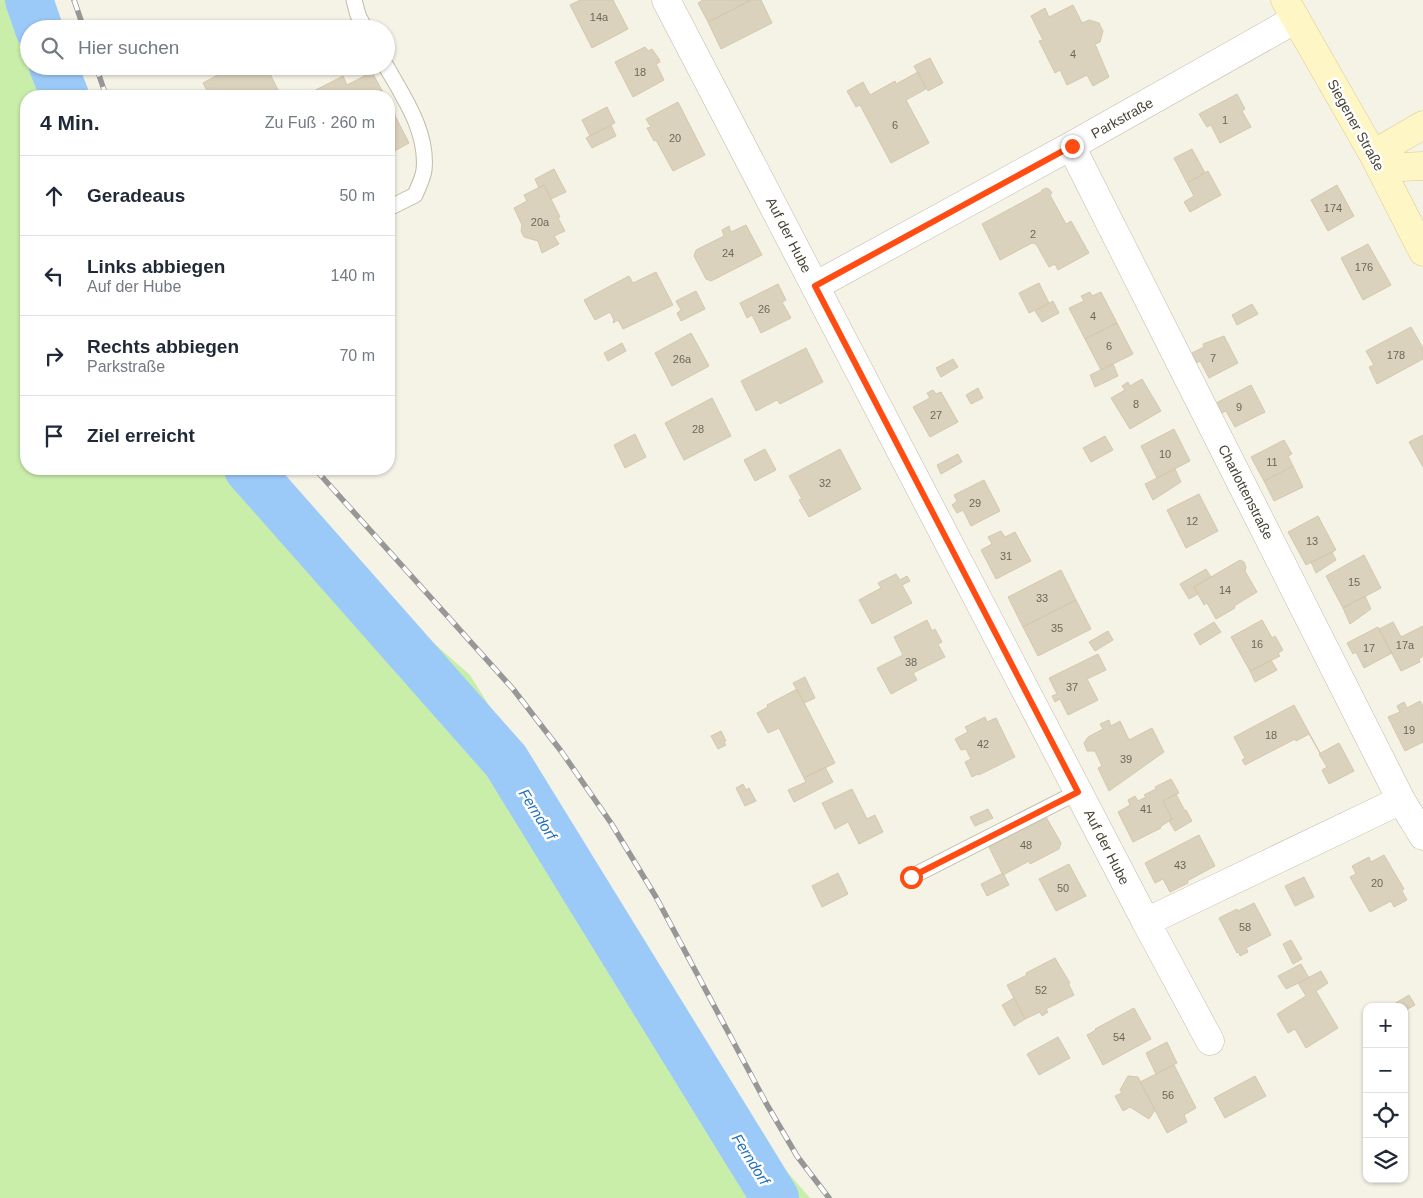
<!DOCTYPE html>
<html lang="de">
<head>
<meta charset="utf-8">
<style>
  body { margin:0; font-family:Helvetica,sans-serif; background:#f6f6f7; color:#1f2937 }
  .controls { position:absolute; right:15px; bottom:15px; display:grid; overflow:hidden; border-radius:10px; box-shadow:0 1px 4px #0004 }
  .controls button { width:45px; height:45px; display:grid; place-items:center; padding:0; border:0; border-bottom:1px solid #e0e1e3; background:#fff; color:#1f2937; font:25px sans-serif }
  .stop { position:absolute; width:15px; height:15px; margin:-11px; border:4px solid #ff4c13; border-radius:50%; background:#fff }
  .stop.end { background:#ff4c13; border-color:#fff; box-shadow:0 1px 5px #0008 }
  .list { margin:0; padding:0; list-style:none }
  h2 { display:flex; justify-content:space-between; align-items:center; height:65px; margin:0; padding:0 20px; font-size:21px }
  h2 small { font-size:16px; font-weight:400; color:#747a83 }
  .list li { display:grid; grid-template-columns:32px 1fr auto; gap:15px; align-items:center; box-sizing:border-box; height:80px; padding:0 20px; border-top:1px solid #e0e1e3 }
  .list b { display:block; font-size:19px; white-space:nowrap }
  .list p { margin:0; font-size:16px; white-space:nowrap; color:#747a83 }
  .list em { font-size:16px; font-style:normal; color:#747a83 }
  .icon { flex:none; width:28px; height:28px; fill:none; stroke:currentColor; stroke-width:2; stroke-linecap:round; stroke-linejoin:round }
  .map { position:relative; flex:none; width:1423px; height:1198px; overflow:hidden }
  .search { position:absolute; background:#fff; box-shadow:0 1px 4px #0004; left:20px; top:20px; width:375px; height:55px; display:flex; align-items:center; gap:12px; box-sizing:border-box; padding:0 18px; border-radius:28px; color:#747a83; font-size:19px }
  .panel { position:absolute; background:#fff; box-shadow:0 1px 4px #0004; left:20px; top:90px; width:375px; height:385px; border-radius:20px }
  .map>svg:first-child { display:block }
</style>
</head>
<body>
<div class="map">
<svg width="1423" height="1198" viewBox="0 0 1423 1198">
  <rect width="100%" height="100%" fill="#f5f2e6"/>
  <!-- green -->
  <path fill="#c9eeaa" d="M0,0H9L29,53V66H34L45,96H26V469H236L470,675L762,1143L810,1198H0Z"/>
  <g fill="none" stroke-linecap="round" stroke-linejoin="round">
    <!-- river -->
    <path stroke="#9ccaf8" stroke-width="48" d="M29,0L39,29
      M53,66L65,96
      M248,469L506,761L775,1198"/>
  </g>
  <!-- building -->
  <path fill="#dbd2bd" stroke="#d4c8ad" d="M580,0H613L628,29L592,48L570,5Z
    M703,0H751L708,22L698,3Z
    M751,0H761L772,23L721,49L708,22Z
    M1073,5L1082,23L1089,20L1099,23L1103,31L1100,42L1095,44L1109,77L1093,86L1087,75L1067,85L1060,70L1055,73L1039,41L1043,40L1031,16L1045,8L1049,17Z
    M645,47L648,51L652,49L659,59L660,62L656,64L664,80L633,97L615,62Z
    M930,58L943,83L928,91L914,66Z
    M234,66H266L281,96H210L203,83Z
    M372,72L385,96H304L343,76L347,85Z
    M918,72L926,89L906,100L929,143L891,163L860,105L856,107L847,91L863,82L870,95L895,81L896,84Z
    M1237,94L1245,109L1242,111L1251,127L1220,143L1211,125L1207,127L1199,114Z
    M678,102L705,155L673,171L656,140L654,141L647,128L651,127L646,119Z
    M389,104L409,143L389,154Z
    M607,107L615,123L590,136L582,120Z
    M611,125L616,136L592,148L586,138Z
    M1192,149L1205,173L1187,183L1174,158Z
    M554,169L566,192L551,199L544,185L539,188L535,179Z
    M1208,171L1221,195L1190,212L1184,202L1194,196L1187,183Z
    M544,185L560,217L558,218L565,231L554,236L559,244L542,253L538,241L524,237L521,231L522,225L514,208L527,201L524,195Z
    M1337,185L1354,216L1328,231L1311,200Z
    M1046,188L1049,189L1052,193L1050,195L1066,224L1071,221L1089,253L1058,270L1055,264L1049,267L1036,244L1032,243L1000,260L982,224L1041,192L1042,190Z
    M746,225L762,255L711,281L706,279L694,256L696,250L724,236L722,230L729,226L731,232Z
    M1368,244L1391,285L1363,300L1341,258Z
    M656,272L673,305L623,329L618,320L613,323L614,320L610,312L595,320L584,300L629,276L633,283Z
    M1039,283L1049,303L1029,313L1019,293Z
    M778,284L786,300L782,302L791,318L761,333L752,315L747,318L740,303Z
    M696,291L705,309L681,321L677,313L681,310L676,301Z
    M1090,292L1092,296L1101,292L1117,323L1085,339L1069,308L1084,301L1081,296Z
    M1053,301L1059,313L1042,322L1035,311Z
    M1252,304L1258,314L1237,325L1232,315Z
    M1117,323L1133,354L1101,370L1085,339Z
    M1411,327L1423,348V359L1377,384L1369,367L1374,365L1366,351Z
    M691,333L709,366L672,386L655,353Z
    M1224,336L1238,363L1209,378L1200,361L1193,365L1188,355L1204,347L1203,344Z
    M622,343L626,351L608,361L604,353Z
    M806,348L823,382L780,404L777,400L756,411L741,381Z
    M953,359L958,367L941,377L936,368Z
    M1113,364L1118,376L1095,387L1090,375Z
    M1142,379L1161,411L1130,429L1111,398L1125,390L1122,386L1128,382L1130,386Z
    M1251,385L1265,412L1235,427L1226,411L1220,414L1214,404Z
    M978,388L983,398L971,404L966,395Z
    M933,390L936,394L941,392L958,422L930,437L913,407L930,398L927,393Z
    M712,398L731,436L684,460L665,423Z
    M1174,429L1190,461L1157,478L1141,446Z
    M635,434L646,457L625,468L614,445Z
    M1423,435V467L1409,442Z
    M1105,436L1113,450L1091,462L1083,448Z
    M1284,440L1292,454L1288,456L1293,466L1264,481L1251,457Z
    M765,449L776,470L755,481L744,460Z
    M840,449L861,489L809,517L799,500L802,499L789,476Z
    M958,454L962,462L941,474L937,465Z
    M1293,466L1303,487L1274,501L1264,481Z
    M1175,469L1181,482L1153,500L1145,484Z
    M984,480L1000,511L971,526L963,510L957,513L952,505L957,501L954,495Z
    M1199,494L1218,531L1186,548L1167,510Z
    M1318,516L1336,550L1306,565L1288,532Z
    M1001,531L1005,537L1015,532L1031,561L996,579L981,550L992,544L988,537Z
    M1332,552L1336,560L1316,573L1311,562Z
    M1364,555L1381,588L1343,608L1326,576Z
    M1240,560L1244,562L1246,567L1245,571L1257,592L1234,606L1235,608L1216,619L1207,603L1204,605L1194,587Z
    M1206,569L1211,577L1194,587L1198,594L1189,599L1180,584Z
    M1061,570L1076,600L1023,627L1008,597Z
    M896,574L900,580L907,576L910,581L902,585L912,603L872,624L859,600L881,588L878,583Z
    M1365,596L1371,609L1350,624L1343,608Z
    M1076,600L1091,629L1038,656L1023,627Z
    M927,620L932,631L935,629L942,642L938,644L945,657L913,673L917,680L891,694L877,668L903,655L894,637Z
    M1262,620L1272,638L1275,636L1283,650L1278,653L1280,656L1250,671L1231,637Z
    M1214,622L1221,632L1200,645L1194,634Z
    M1393,622L1401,637L1423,626V656L1419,659L1420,662L1401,671L1379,629Z
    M1378,627L1392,653L1364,668L1356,652L1353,654L1347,643Z
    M1108,631L1113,640L1095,651L1089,642Z
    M1098,654L1106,670L1087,679L1098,700L1068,715L1060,699L1055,702L1052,696L1057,694L1049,678Z
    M1271,660L1277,670L1255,682L1250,671Z
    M805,677L815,698L804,703L793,683Z
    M797,689L835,763L804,778L779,728L768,733L757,713L768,707L767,705Z
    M1420,701L1423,706V742L1405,751L1388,717L1400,712L1397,706L1404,702L1407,708Z
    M1294,705L1320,753L1309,734L1296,741L1295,739L1245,765L1242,760L1245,758L1234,737Z
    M985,717L987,722L996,718L1015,757L979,775L978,774L972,777L965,762L971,759L966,749L961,750L955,739L968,732L965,727Z
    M1109,720L1111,726L1120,721L1129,740L1152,728L1164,752L1109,791L1098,768L1102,766L1095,751H1087L1084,743L1088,737L1103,729L1100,724Z
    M721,731L726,741L724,742L726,745L718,749L711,736Z
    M1339,743L1354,771L1329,784L1322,770L1327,767L1319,754Z
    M825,767L833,782L794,802L788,790L806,782L804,778Z
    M1171,779L1179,793L1163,801L1172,819L1160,827L1161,828L1133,842L1118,812L1130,805L1128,800L1135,796L1138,801L1146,797L1144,795L1156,789L1155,787Z
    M743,784L746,790L749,788L756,801L745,806L736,788Z
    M852,789L867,819L875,815L883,832L859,844L848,822L835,829L822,803Z
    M1176,794L1185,811L1186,810L1192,821L1175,831L1169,821L1172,819L1163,801Z
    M988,809L993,818L975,826L970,817Z
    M1046,817L1061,843L1059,849L1030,864L1029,861L1003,875L989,847Z
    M1199,835L1215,866L1187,881L1188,883L1170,892L1163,879L1155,883L1145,863Z
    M1384,855L1404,889L1402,891L1407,900L1394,907L1391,901L1370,912L1350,877L1356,874L1352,866L1369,857L1371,862Z
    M1069,864L1086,896L1056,911L1039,879Z
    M838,873L848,894L822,907L812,886Z
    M1003,873L1009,885L987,896L981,884Z
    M1304,877L1314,897L1295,906L1285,886Z
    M1254,903L1271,935L1246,948L1248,952L1240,956L1239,952L1237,953L1219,918L1237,909L1238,911Z
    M1291,940L1302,959L1293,964L1283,944Z
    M1055,958L1070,983H1068L1074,995L1046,1009L1048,1012L1042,1016L1040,1012L1025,1019L1007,985L1027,975L1026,973Z
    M1301,964L1309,978L1286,989L1278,976Z
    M1321,971L1328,983L1316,991L1338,1028L1306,1048L1295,1029L1288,1033L1277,1014L1306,996L1298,983Z
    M1409,995L1415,1005L1404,1011V1007H1389Z
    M1014,998L1025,1019L1014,1026L1002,1005Z
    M1134,1008L1151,1039L1103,1065L1087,1035L1096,1030L1095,1029Z
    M1058,1037L1070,1058L1039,1075L1027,1054Z
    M1167,1042L1177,1063L1156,1074L1146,1053Z
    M1174,1065L1196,1108L1184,1115L1187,1122L1167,1133L1140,1082Z
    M1128,1076L1138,1077L1155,1110L1149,1119L1130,1107L1123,1111L1115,1096L1122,1093L1120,1090Z
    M1255,1076L1266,1096L1225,1118L1214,1098Z"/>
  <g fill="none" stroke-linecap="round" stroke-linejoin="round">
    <!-- lane casing -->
    <g stroke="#c2bba8" stroke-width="17">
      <path id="lane" d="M354,0L358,15L365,29
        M386,66C404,98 428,132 424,170C423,178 418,188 415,195L389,208
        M911,877L1078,792"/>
    </g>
    <!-- street casing -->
    <g stroke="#c2bba8" stroke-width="29">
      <path id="street" d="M666,0L1146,922L1401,800
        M1071,146L1401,800L1423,836
        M815,286L1071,146L1296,19
        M1146,922L1210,1041"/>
    </g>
    <!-- secondary casing -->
    <g stroke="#dacd91" stroke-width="29">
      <path id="secondary" d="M1285,0L1373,154L1423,252
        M1373,154L1423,125
        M1373,154L1402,167L1423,166"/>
    </g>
    <!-- lane -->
    <use href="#lane" stroke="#fff" stroke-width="15"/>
    <!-- street -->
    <use href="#street" stroke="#fff" stroke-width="28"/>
    <!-- secondary -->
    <use href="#secondary" stroke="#fff6c6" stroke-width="28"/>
    <!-- rail casing -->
    <g stroke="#979797" stroke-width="5.5">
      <path id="rail" d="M74,0L84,29
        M96,66L106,96
        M315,469L513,689L561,751L611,823L656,897L766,1103L797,1156L829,1198"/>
    </g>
    <!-- rail -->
    <use href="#rail" stroke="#fff" stroke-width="4" stroke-dasharray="11" stroke-linecap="butt"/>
  </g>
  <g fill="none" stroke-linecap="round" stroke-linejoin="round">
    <!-- route -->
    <path stroke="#ff4c13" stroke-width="6" d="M911,877L1078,792L815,286L1072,146"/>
  </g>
  <g text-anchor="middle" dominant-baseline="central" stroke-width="5" stroke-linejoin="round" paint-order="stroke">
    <!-- number labels -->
    <g font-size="11" fill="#6e6757">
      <text x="599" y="17">14a</text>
      <text x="1073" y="54">4</text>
      <text x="640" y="72">18</text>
      <text x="1225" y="120">1</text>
      <text x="895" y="125">6</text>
      <text x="675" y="138">20</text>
      <text x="1333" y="208">174</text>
      <text x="540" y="222">20a</text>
      <text x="1033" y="234">2</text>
      <text x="728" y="253">24</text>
      <text x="1364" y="267">176</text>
      <text x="764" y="309">26</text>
      <text x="1093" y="316">4</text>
      <text x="1109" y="346">6</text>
      <text x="1396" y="355">178</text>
      <text x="1213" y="358">7</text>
      <text x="682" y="359">26a</text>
      <text x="1136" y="404">8</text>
      <text x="1239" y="407">9</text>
      <text x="936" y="415">27</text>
      <text x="698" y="429">28</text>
      <text x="1165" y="454">10</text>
      <text x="1272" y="462">11</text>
      <text x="825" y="483">32</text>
      <text x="975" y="503">29</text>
      <text x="1192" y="521">12</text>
      <text x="1312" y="541">13</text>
      <text x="1006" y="556">31</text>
      <text x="1354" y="582">15</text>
      <text x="1225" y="590">14</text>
      <text x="1042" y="598">33</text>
      <text x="1057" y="628">35</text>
      <text x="1257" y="644">16</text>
      <text x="1405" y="645">17a</text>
      <text x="1369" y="648">17</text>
      <text x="911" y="662">38</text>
      <text x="1072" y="687">37</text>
      <text x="1409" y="730">19</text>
      <text x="1271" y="735">18</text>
      <text x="983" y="744">42</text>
      <text x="1126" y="759">39</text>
      <text x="1146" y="809">41</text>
      <text x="1026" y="845">48</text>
      <text x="1180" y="865">43</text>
      <text x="1377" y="883">20</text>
      <text x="1063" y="888">50</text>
      <text x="1245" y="927">58</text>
      <text x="1041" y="990">52</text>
      <text x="1119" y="1037">54</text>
      <text x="1168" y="1095">56</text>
    </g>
    <!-- street labels -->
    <g font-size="14" fill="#494335" stroke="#fff">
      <text transform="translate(1122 118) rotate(-29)">Parkstraße</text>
      <text transform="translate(1356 125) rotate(61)">Siegener Straße</text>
      <text transform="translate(789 235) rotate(63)">Auf der Hube</text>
      <text transform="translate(1246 492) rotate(63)">Charlottenstraße</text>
      <text transform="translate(1107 847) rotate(63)">Auf der Hube</text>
    </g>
    <!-- water labels -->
    <g font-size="15" font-style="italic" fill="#216fc1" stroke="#fff">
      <text transform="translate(538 814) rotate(58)">Ferndorf</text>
      <text transform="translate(751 1159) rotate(58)">Ferndorf</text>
    </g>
  </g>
</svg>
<div class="controls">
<button>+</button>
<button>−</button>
<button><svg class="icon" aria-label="locate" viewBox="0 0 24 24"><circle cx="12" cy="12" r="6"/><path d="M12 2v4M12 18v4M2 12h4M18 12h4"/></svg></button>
<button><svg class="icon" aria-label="layers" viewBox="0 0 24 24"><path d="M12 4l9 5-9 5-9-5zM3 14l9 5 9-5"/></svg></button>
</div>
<div class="stop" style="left:911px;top:877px"></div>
<div class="stop end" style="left:1072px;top:146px"></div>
<div class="search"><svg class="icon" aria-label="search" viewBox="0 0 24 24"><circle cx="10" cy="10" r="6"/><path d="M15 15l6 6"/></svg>Hier suchen</div>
<section class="panel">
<h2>4 Min.<small>Zu Fuß · 260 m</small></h2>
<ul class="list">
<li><svg class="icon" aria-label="ahead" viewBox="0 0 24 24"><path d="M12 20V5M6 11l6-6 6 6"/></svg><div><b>Geradeaus</b></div><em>50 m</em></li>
<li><svg class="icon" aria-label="left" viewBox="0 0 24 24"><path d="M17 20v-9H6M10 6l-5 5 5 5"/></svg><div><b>Links abbiegen</b><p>Auf der Hube</p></div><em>140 m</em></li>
<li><svg class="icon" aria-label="right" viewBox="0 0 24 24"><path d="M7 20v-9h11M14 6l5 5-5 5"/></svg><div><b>Rechts abbiegen</b><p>Parkstraße</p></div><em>70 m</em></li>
<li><svg class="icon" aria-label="arrive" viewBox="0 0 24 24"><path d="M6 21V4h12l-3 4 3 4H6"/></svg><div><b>Ziel erreicht</b></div></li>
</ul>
</section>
</div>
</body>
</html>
